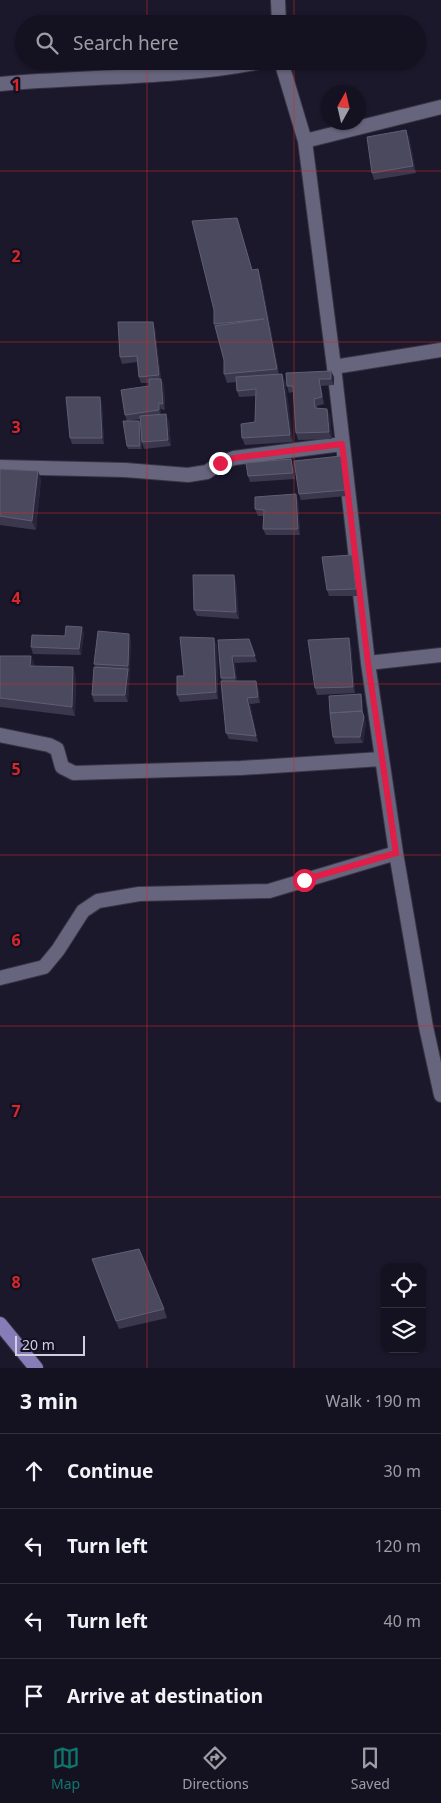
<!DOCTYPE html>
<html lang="en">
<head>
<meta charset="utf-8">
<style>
  body { margin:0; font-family:"Noto Sans",sans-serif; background:#1d1b2a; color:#f1f3f6 }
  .controls { position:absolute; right:15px; bottom:15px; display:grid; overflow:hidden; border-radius:10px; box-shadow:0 1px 4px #0004 }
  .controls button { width:45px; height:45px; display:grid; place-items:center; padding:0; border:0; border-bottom:1px solid #33323f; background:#141221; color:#f1f3f6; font:25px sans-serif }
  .compass { position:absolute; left:321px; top:85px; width:45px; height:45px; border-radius:50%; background:#141221; box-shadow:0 1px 4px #0004; rotate:8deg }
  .scale { position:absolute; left:15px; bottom:12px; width:70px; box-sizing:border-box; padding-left:5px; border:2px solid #d1cfde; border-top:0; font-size:14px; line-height:18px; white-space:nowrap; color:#d1cfde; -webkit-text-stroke:4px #120f22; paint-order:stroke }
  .stop { position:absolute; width:15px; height:15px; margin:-11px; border:4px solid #e11d48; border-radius:50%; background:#fff }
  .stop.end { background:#e11d48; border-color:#fff; box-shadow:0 1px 5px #0008 }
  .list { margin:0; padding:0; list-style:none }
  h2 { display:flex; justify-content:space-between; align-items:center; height:65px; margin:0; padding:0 20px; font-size:21px }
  h2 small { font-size:16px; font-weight:400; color:#9d9ea5 }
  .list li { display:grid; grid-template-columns:32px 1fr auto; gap:15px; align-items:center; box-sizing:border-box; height:75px; padding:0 20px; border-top:1px solid #33323f }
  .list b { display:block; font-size:19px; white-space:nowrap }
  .list em { font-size:16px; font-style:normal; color:#9d9ea5 }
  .icon { flex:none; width:28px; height:28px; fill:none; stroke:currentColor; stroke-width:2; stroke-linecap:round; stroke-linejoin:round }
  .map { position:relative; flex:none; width:441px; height:1368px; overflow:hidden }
  .search { position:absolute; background:#141221; box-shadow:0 1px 4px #0004; left:15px; right:15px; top:15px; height:55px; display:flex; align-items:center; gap:12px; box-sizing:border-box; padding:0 18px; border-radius:28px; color:#9d9ea5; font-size:19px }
  .sheet { height:365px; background:#141221 }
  nav { display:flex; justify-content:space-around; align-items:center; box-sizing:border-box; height:70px; border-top:1px solid #33323f; background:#141221; font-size:14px; color:#9d9ea5 }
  nav a { display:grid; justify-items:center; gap:2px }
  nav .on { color:#0f766e }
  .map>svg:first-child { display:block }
</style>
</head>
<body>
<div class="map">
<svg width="441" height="1368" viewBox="0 0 441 1368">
  <rect width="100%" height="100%" fill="#1b182c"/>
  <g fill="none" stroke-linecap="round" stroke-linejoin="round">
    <!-- minor casing -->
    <g stroke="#373444" stroke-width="16">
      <path id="minor" d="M278,0L279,24
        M281,61L305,141L334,367L368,663L396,853L426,1027L441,1095
        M0,84C88,76 178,79 265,61
        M305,141L441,107
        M334,367L441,350
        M0,467L125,470L188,475L207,472L220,463L234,458L342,444
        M368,663L441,655
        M0,735L49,745L57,749L62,767L74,773L241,768L381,759
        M0,978L44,967L58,950L83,911L98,901L139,894L269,891L396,853"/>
    </g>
    <!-- trunk casing -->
    <g stroke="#373444" stroke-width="16">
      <path id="trunk" d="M0,1324L36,1368"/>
    </g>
    <!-- minor -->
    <use href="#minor" stroke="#67647d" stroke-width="14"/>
    <!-- trunk -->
    <use href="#trunk" stroke="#867cb8" stroke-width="14"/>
  </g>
  <!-- wall -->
  <path fill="#3b384e" d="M409,136L416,173L374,180L372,173Z
    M237,218L252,270L261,278L279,374L285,380L293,442L245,445L242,438L255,422L256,396L239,397L237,391L236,382L227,383L224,374V360L214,324Z
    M155,328L161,379L164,385L165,410L161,409V415L169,421L171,446L144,449L142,442L140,419L128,421H139L140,425L142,449H128L127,446V421L125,415L149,386V383H141L139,377L137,362L122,364L120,357Z
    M331,371L334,377V385L321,386L324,404L317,406V408L327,409L330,416L332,439L298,440L296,433L293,392L289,393L287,386Z
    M102,403L104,444H72L70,438Z
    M291,459L293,466L295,479L250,482L248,476Z
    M343,463L347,496L301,500L299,494Z
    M0,469L41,479L36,530L0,525Z
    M298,500L300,535H266L263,529L264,516H258L255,509Z
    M352,555L354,562L358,596H329L327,590Z
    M236,582L239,619L197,616L194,610Z
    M84,633L81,655L33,654L31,647L65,636Z
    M249,639L257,662L235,663L237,681L258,687L260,703L250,704L258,742L229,739L226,733L218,640Z
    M131,640L128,702H94L92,695L96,668L94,664Z
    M217,645L218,699L180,702L177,695L184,676Z
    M351,645L355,693L317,695L315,688Z
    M0,656L35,665L34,667L76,676L75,716L0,707Z
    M361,694L362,697L363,715L366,723L363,743L335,744L333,737L331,713Z
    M95,1268L164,1309L167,1318L119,1329Z"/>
  <!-- shaded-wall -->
  <path fill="#28253a" d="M406,130L409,136L416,173L413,166Z
    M237,218L240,227L255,279L252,270Z
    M258,269L261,278L280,377L277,369Z
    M153,322L155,328L161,382L159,375Z
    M331,371L334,377V385L331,379Z
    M282,374L285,380L293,442L290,435Z
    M161,379L164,385L165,410L163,404Z
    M319,379L321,386L324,404L322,397Z
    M100,397L102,403L104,444L102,438Z
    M159,403L161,409V417L159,410Z
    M327,409L330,416L332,439L329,432Z
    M166,414L169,421L171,446L168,440Z
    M139,421L140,425L142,449L140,446Z
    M341,456L343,463L347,496L345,490Z
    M291,459L293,466L295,479L293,473Z
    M38,471L41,479L36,530L32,521Z
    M296,494L298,500L300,535L298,529Z
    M352,555L354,562L358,596L356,589Z
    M234,575L236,582L239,619L236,612Z
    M82,627L84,633L81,655L79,649Z
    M129,634L131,640L130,673L128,666Z
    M214,638L217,645L218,699L216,692Z
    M349,638L351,645L355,693L353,687Z
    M31,656L35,665L34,675L30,666Z
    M232,656L235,663L237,684L235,678Z
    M73,667L76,676L75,716L72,707Z
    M128,669L130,676L128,702L125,695Z
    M256,681L258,687L260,703L258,697Z
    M361,694L362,697L363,715L362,711Z
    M247,698L250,704L258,742L256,736Z
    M364,717L366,723L363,743L360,737Z"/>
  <!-- building -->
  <path fill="#4b495d" stroke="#605e72" d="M406,130L413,166L372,173L367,137Z
    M237,218L252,270L258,269L277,369L224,374V360L215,326L264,319L214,324V310L192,221Z
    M118,322H153L159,375L139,377L137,356L120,357Z
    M331,371V379H319L322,397L314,399L315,408L327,409L329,432L296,433L293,386H287L286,373Z
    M282,374L290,435L242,438L241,424L255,422L256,389L237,391L236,377Z
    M149,379H161L163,404L159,403V410L125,415L121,390L149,386Z
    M66,397H100L102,438H70Z
    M166,414L168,440L142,442L140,416Z
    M123,421H139L140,446H127Z
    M341,456L345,490L299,494L294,461Z
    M291,459L293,473L248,476L246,463Z
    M0,469L38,471L32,521L0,516Z
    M296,494L298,529H263L264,510L255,509V497Z
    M352,555L356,589L327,590L322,557Z
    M193,575H234L236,612L194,610Z
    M66,626L82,627L79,649L31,647L32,635L65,636Z
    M98,631L129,634L128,666L94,664Z
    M180,637L214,638L216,692L177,695V676H184Z
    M349,638L353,687L315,688L308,640Z
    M249,639L255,656H232L235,678H221L218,640Z
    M0,656H31L30,666L73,667L72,707L0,698Z
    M94,667L128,669L125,695H92Z
    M221,681H256L258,697L247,698L256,736L226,733Z
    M361,694L362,711L330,713L329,696Z
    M362,711L364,717L360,737H333L330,713Z
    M139,1249L164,1309L116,1321L92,1259Z"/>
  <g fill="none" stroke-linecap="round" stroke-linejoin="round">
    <!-- route -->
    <path stroke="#e11d48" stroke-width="6" d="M220,463L234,458L342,444L368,663L396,853L304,880"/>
  </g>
  <!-- grid -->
  <path fill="none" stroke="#d62828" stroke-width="1" stroke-opacity="0.55" d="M147,0V24M294,0V24M147,61V1368M294,61V1368M0,171H441M0,342H441M0,513H441M0,684H441M0,855H441M0,1026H441M0,1197H441"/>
  <g font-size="16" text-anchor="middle" font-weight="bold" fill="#d62828" stroke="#120f22" stroke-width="4.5" stroke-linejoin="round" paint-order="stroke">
    <text x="16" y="91">1</text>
    <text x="16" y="262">2</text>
    <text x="16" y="433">3</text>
    <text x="16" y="604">4</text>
    <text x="16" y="775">5</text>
    <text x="16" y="946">6</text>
    <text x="16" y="1117">7</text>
    <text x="16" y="1288">8</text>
  </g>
</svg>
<div class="controls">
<button><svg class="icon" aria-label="locate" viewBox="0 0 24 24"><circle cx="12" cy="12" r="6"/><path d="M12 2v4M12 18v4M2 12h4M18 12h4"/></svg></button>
<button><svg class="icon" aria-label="layers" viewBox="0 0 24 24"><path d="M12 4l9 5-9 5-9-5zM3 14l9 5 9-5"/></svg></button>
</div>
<svg class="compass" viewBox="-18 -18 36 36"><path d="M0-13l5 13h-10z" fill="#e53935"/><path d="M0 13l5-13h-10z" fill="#9d9ea5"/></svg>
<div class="scale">20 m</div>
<div class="stop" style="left:304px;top:880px"></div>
<div class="stop end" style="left:220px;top:463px"></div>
<div class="search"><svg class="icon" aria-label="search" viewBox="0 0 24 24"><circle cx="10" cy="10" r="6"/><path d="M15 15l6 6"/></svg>Search here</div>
</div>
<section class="sheet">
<h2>3 min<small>Walk · 190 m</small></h2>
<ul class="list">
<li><svg class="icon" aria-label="ahead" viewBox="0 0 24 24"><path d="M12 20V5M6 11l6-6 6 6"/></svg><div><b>Continue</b></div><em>30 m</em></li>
<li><svg class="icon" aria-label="left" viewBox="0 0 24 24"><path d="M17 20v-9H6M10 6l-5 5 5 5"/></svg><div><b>Turn left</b></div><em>120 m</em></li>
<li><svg class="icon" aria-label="left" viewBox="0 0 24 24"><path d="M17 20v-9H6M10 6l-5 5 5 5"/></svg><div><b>Turn left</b></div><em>40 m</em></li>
<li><svg class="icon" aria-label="arrive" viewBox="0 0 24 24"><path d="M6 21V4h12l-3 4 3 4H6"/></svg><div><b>Arrive at destination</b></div></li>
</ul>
</section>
<nav>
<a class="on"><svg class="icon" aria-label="map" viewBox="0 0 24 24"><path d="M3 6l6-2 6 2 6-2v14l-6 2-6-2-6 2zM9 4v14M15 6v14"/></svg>Map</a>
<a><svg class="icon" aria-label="directions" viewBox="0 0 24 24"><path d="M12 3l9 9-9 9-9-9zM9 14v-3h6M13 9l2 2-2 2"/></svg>Directions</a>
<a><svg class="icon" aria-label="saved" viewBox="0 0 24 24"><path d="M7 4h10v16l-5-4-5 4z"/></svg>Saved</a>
</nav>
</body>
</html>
